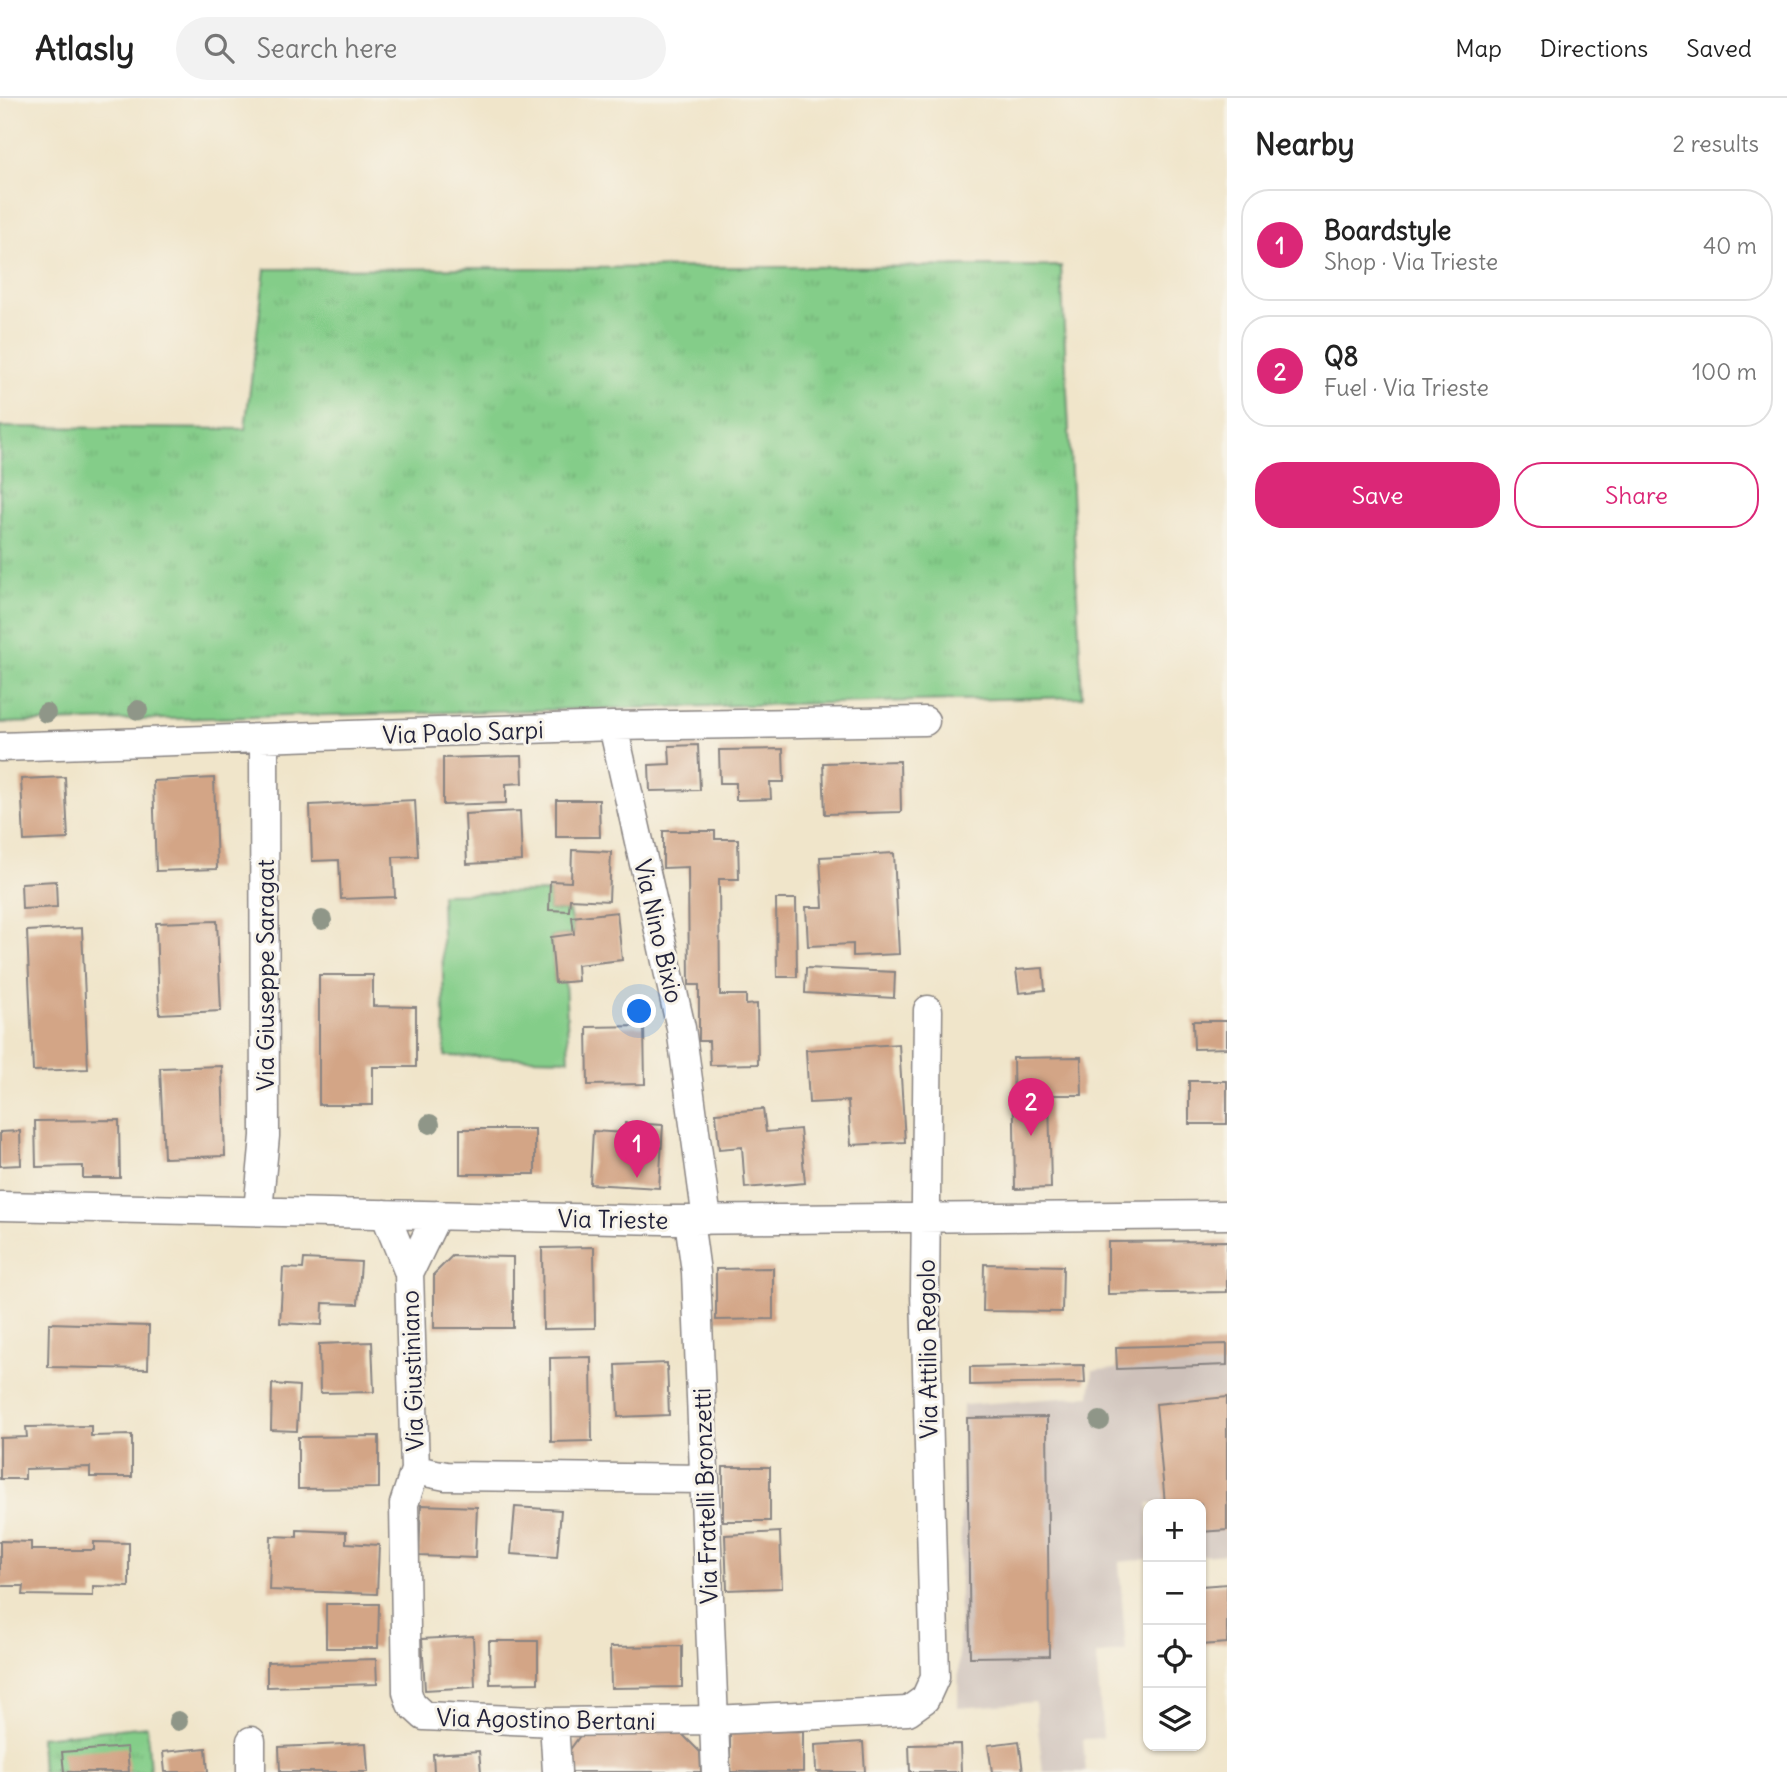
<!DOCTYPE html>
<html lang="en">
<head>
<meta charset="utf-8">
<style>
  body { margin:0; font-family:Delius,sans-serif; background:#f2f2f2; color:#222 }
  .controls { position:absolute; right:21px; bottom:21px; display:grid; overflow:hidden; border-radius:14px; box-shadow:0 2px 5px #0004 }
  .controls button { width:63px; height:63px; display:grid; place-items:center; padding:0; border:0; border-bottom:2px solid #e0e0e0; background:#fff; color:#222; font:35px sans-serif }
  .you { position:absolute; left:640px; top:914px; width:24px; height:24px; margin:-18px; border:5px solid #fff; border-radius:50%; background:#1a73e8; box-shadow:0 0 0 10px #1a73e833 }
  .badge { display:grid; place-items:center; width:46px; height:46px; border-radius:50%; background:#db2777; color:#fff; font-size:23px; font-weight:700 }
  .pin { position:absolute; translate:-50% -58px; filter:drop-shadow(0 2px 4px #0008) }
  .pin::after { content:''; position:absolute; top:37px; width:24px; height:21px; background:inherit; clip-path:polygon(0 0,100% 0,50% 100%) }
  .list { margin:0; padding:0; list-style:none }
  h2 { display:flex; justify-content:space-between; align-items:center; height:91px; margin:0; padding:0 28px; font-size:30px }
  h2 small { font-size:23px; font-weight:400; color:#767676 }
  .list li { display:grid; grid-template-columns:46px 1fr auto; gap:21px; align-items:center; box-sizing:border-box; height:112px; margin:0 14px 14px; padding:0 14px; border:2px solid #e0e0e0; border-radius:28px }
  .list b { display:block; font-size:26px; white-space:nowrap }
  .list p { margin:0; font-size:23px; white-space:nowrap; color:#767676 }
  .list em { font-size:23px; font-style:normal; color:#767676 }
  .actions { display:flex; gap:14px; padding:21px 28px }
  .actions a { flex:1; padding:16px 0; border:2px solid #db2777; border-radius:28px; text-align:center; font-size:24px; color:#db2777 }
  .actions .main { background:#db2777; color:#fff }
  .icon { flex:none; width:38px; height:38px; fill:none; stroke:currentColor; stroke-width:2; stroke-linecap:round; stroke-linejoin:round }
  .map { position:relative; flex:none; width:1227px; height:1674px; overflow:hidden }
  header { display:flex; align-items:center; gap:42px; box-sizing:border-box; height:98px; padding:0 35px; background:#fff; border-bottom:2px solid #e0e0e0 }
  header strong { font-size:33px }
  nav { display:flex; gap:38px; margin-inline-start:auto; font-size:24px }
  .search { width:490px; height:63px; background:#f2f2f2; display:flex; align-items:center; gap:18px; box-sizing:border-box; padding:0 24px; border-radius:38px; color:#767676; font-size:26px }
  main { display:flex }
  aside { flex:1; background:#fff }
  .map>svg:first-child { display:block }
</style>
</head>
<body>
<header>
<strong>Atlasly</strong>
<div class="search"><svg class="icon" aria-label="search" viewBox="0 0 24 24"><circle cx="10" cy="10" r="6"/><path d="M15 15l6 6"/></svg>Search here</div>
<nav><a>Map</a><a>Directions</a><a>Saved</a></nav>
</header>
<main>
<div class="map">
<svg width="1227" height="1674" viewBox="0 0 1227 1674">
  <defs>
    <pattern id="grass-tufts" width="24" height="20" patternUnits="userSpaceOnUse" patternTransform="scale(1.75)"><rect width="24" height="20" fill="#84cd89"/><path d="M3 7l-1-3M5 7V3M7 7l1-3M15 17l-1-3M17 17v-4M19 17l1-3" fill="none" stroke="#72b077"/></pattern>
  </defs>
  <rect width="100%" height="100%" fill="#f7f3e8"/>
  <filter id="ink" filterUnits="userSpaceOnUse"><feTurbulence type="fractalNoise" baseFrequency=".0143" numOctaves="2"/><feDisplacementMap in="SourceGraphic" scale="14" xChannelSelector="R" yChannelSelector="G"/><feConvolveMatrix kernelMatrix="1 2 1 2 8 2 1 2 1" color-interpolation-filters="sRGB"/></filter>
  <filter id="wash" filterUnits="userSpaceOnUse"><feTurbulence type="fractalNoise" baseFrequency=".00686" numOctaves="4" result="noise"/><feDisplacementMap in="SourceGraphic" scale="28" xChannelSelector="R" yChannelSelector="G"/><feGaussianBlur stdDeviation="1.57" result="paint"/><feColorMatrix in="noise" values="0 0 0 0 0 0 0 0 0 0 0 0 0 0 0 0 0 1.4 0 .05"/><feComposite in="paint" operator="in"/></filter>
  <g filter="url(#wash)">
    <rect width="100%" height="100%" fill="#f0e5ca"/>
    <!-- industrial -->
    <path fill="#cec1ba" d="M1227,1267V1456L1201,1458V1406H1148V1461L1119,1464L1126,1553L1096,1557L1103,1640L1083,1641L1086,1674H1043L1035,1604L958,1610L963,1307L1090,1298L1093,1272Z"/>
    <!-- grass -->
    <path fill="url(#grass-tufts)" stroke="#537862" stroke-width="2" d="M1061,168L1082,599L0,625V329L245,331L265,171Z
      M147,1628L150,1674H42L40,1639Z"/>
    <!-- garden -->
    <path fill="#84cd89" stroke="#537862" stroke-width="2" d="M550,794L549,812L569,813L574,836L551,839L555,884H565L569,961L445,958L441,796Z"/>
    <g id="blocks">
      <!-- building -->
      <path fill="#d3a586" d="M698,647L700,692L650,693L649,667L670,666L669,648Z
        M783,651L784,684H770L771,701L736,702V685H720L719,652Z
        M522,658L523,685L506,686V705L443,707V660Z
        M900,663L901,714L825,716L823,665Z
        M65,679L68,741L24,743L21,681Z
        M214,680L217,771L156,773L153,683Z
        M415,702L418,758L393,759L395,799L341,801L339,762L312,763L310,707Z
        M556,702H599L600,739H556Z
        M520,713L522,763L467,766L465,716Z
        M663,733H715V741H738L739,781H719L720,897H746V907L757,906L758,966L710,967L709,943H699V887H689L688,769L663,770Z
        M572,752L611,754L609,803L570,801L569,813L549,812L550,783L571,784Z
        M894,755L899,856L853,858V846L808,848L806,809H823L820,759Z
        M56,783L57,809L22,811L21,785Z
        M776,801H796L797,879H777Z
        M617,814L622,862L577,867L578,883L555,885L551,839L574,836L572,819Z
        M217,823L221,913L159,916L156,825Z
        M82,830L88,971L33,973L27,833Z
        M806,870L895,874L894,900L805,895Z
        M1043,870L1045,892L1019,895L1016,872Z
        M319,877H373V908L416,909V969H373V1007H319Z
        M1193,923H1227V950L1194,951Z
        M644,928L645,986L588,987L587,929Z
        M899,946L905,1044L851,1047L848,1003L809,1005L806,952Z
        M1081,959L1082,997H1049L1051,1090L1015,1091L1013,960Z
        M222,968L225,1058L164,1060L160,970Z
        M1189,983H1227V1026H1189Z
        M763,1011L766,1034L800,1031L805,1085L745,1090L742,1049L719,1051L716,1015Z
        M119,1022L120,1080H83V1068L36,1069L35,1023Z
        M625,1025L663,1027L659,1090L590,1086L593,1033L625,1035Z
        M460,1031H535V1076H460Z
        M20,1033L21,1067L0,1068V1034Z
        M1227,1143V1194L1108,1196V1144Z
        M594,1149L595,1230L543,1231L542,1150Z
        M452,1158L513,1159V1230H434V1176Z
        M304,1161L361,1164L358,1206L323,1205L322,1227L280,1225L283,1170L303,1171Z
        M984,1166L1063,1168L1062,1214L983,1213Z
        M773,1170V1221L716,1222V1171Z
        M49,1225L149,1228L148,1271L48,1269Z
        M372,1244L374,1294L320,1295L319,1246Z
        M1227,1246V1267L1117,1271L1116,1249Z
        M591,1259L592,1343L551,1344L550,1260Z
        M667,1265L669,1317L618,1319L616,1267Z
        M1084,1267L1085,1285L970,1287V1269Z
        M272,1286L299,1288L297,1333L271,1332Z
        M1227,1299V1432L1201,1434V1406H1165L1156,1306Z
        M1047,1319L1049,1558L970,1559L967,1320Z
        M91,1328V1338L132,1337V1379H90V1369L25,1371V1381H0V1340L27,1339L26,1329Z
        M379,1338V1390L298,1391V1339Z
        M723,1369H770V1423H723Z
        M421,1407L477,1409L475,1460L419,1458Z
        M515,1409L561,1412L557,1459L511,1456Z
        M297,1432L346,1434V1445L379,1447L377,1496L269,1492L271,1438L297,1439Z
        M780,1434L782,1490L727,1492L725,1437Z
        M0,1443L31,1444V1452H94V1444L129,1445V1489L93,1488V1498L23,1497L24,1488H0Z
        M1227,1486V1545L1201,1547V1488Z
        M326,1506H379L378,1550H326Z
        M473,1538L475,1589L425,1592L422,1541Z
        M489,1543H538V1585L490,1586Z
        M682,1548V1589L611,1590L610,1549Z
        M376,1561L377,1586L267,1589V1564Z
        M677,1631L700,1654L701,1674H570L569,1653L582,1635Z
        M803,1633V1674H730V1634Z
        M1019,1643L1023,1674H992L988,1647Z
        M863,1644L865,1674H816L815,1647Z
        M366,1645L368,1674H280L279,1649Z
        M960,1646L961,1674H910L909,1647Z
        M127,1649L129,1674H64L62,1654Z
        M206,1650L208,1674H165L163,1654Z
        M479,1653L481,1674H434L433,1656Z"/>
    </g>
  </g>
  <g filter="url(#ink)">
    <use href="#blocks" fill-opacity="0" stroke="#898482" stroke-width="2"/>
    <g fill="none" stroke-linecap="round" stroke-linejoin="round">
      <!-- street casing -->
      <g stroke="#898482" stroke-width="31">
        <path id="street" d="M613,628L681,930L707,1122
          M0,649L613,628L925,623
          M0,1108L665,1122L1227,1117
          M258,1113L265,1038L264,641
          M385,1116L409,1175L415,1372
          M689,1122L696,1174L716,1674
          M409,1175L437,1117
          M415,1372L404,1406L407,1594L411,1606L424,1618L554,1624L713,1622L908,1613L925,1601L935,1579L925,1194L928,912
          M415,1372L446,1378L705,1381
          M554,1624L557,1674
          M251,1674V1643"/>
      </g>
      <!-- street -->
      <use href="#street" stroke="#fff" stroke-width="28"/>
    </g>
    <!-- trees -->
    <g fill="#8f9688">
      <circle cx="138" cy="612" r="10"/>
      <circle cx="46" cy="615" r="10"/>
      <circle cx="322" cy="822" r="10"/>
      <circle cx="430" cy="1026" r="10"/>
      <circle cx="1100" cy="1323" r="10"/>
      <circle cx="178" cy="1623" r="10"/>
    </g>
  </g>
  <g text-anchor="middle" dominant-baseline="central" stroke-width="6" stroke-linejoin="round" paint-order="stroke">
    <!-- street labels -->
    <g font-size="24" fill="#22223b" stroke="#f7f3e8">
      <text transform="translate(463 634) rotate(-2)">Via Paolo Sarpi</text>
      <text transform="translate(659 833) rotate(77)">Via Nino Bixio</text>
      <text transform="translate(265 877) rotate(-90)">Via Giuseppe Saragat</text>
      <text transform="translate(613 1121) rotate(1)">Via Trieste</text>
      <text transform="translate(927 1251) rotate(-91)">Via Attilio Regolo</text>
      <text transform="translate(412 1273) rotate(-92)">Via Giustiniano</text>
      <text transform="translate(705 1398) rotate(-92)">Via Fratelli Bronzetti</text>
      <text transform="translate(546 1621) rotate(1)">Via Agostino Bertani</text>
    </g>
  </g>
</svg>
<div class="controls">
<button>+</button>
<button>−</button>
<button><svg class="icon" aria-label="locate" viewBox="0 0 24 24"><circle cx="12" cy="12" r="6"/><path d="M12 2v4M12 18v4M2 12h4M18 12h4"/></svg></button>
<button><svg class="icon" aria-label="layers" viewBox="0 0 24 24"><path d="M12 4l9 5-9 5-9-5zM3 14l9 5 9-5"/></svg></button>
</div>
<div class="you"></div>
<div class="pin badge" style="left:637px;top:1080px">1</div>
<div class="pin badge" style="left:1031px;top:1038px">2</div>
</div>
<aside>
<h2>Nearby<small>2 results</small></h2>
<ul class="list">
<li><span class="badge">1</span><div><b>Boardstyle</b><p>Shop · Via Trieste</p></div><em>40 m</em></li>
<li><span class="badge">2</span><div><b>Q8</b><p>Fuel · Via Trieste</p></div><em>100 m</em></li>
</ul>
<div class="actions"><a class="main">Save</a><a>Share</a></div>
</aside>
</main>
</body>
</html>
